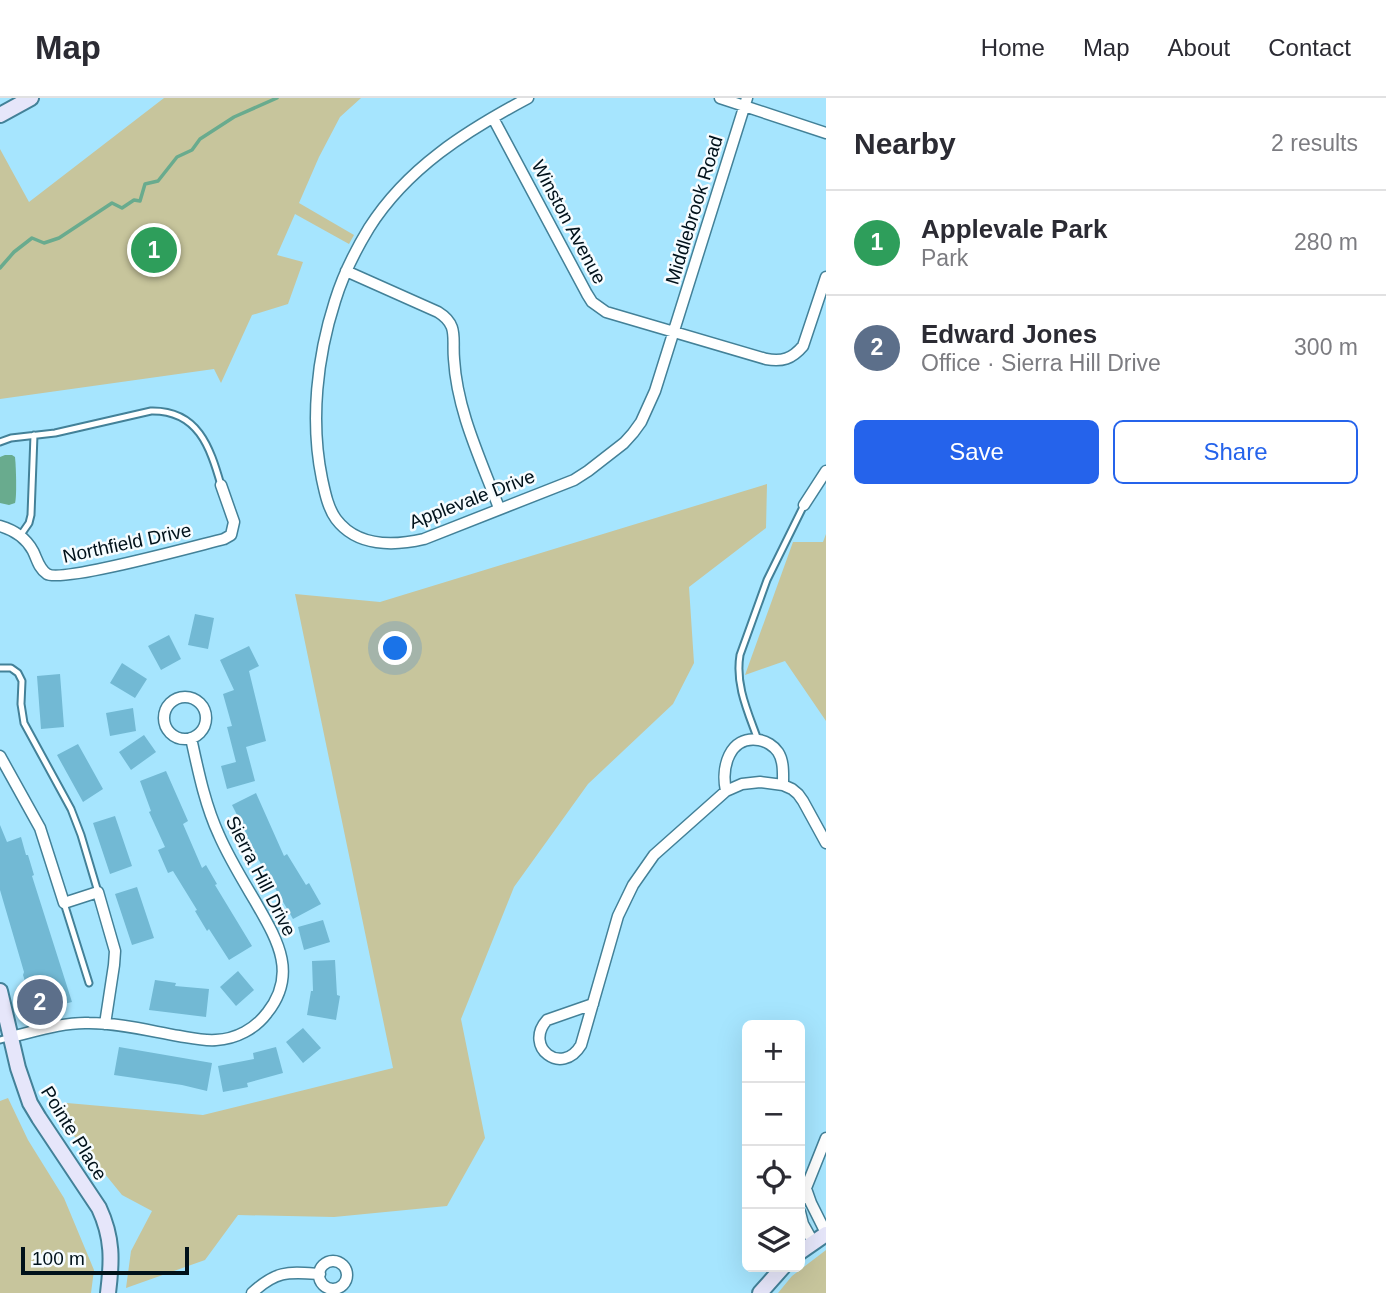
<!DOCTYPE html>
<html lang="en">
<head>
<meta charset="utf-8">
<style>
  body { margin:0; font-family:Arial,sans-serif; background:#f2f2f3; color:#2b2b33 }
  .controls { position:absolute; right:21px; bottom:21px; display:grid; overflow:hidden; border-radius:10px; box-shadow:0 7px 28px #0002 }
  .controls button { width:63px; height:63px; display:grid; place-items:center; padding:0; border:0; border-bottom:2px solid #e1e1e2; background:#fff; color:#2b2b33; font:35px sans-serif }
  .scale { position:absolute; left:21px; bottom:18px; width:168px; box-sizing:border-box; padding-left:7px; border:4px solid #00111a; border-top:0; font-size:19px; line-height:24px; white-space:nowrap; color:#00111a; -webkit-text-stroke:5px #f6fcff; paint-order:stroke }
  .you { position:absolute; left:396px; top:551px; width:24px; height:24px; margin:-18px; border:5px solid #fff; border-radius:50%; background:#1a73e8; box-shadow:0 0 0 10px #1a73e833 }
  .badge { display:grid; place-items:center; width:46px; height:46px; border-radius:50%; background:#2563eb; color:#fff; font-size:23px; font-weight:700 }
  .pin { position:absolute; translate:-50% -50%; border:4px solid #fff; box-shadow:0 2px 7px #0006 }
  .list { margin:0; padding:0; list-style:none }
  h2 { display:flex; justify-content:space-between; align-items:center; height:91px; margin:0; padding:0 28px; font-size:30px }
  h2 small { font-size:23px; font-weight:400; color:#7c7c81 }
  .list li { display:grid; grid-template-columns:46px 1fr auto; gap:21px; align-items:center; box-sizing:border-box; height:105px; padding:0 28px; border-top:2px solid #e1e1e2 }
  .list b { display:block; font-size:26px; white-space:nowrap }
  .list p { margin:0; font-size:23px; white-space:nowrap; color:#7c7c81 }
  .list em { font-size:23px; font-style:normal; color:#7c7c81 }
  .actions { display:flex; gap:14px; padding:21px 28px }
  .actions a { flex:1; padding:16px 0; border:2px solid #2563eb; border-radius:10px; text-align:center; font-size:24px; color:#2563eb }
  .actions .main { background:#2563eb; color:#fff }
  .icon { flex:none; width:38px; height:38px; fill:none; stroke:currentColor; stroke-width:2; stroke-linecap:round; stroke-linejoin:round }
  .map { position:relative; flex:none; width:826px; height:1195px; overflow:hidden }
  header { display:flex; align-items:center; gap:42px; box-sizing:border-box; height:98px; padding:0 35px; background:#fff; border-bottom:2px solid #e1e1e2 }
  header strong { font-size:33px }
  nav { display:flex; gap:38px; margin-inline-start:auto; font-size:24px }
  main { display:flex }
  aside { flex:1; background:#fff }
  .map>svg:first-child { display:block }
</style>
</head>
<body>
<header>
<strong>Map</strong>
<nav><a>Home</a><a>Map</a><a>About</a><a>Contact</a></nav>
</header>
<main>
<div class="map">
<svg width="826" height="1195" viewBox="0 0 826 1195">
  <rect width="100%" height="100%" fill="#a6e5fe"/>
  <!-- green -->
  <path fill="#c7c59c" d="M164,0H361L340,19L319,59L299,105L354,137L349,146L295,116L277,157L303,164L288,206L252,217L221,285L214,271L0,301V51L29,104Z
    M767,386L766,430L689,489L694,565L673,606L588,686L514,789L461,921L485,1040L447,1108L334,1119L238,1117L205,1162L126,1190L131,1153L152,1113L122,1097L53,1012L67,1005L203,1017L393,970L295,496L380,504Z
    M826,436V623L785,563L745,577L793,444H823Z
    M8,1000L28,1042L64,1100L94,1172L91,1195H0V1003Z
    M826,1152V1195H778L792,1178Z"/>
  <!-- water -->
  <path fill="#69ab8e" d="M5,357H12L15,359C16,368 17,398 15,405L9,407L0,405V359Z"/>
  <g fill="none" stroke-linecap="round" stroke-linejoin="round">
    <!-- stream -->
    <path stroke="#69ab8e" stroke-width="3.5" d="M0,170L14,154L32,140L44,145L59,140L112,105L122,110L134,102L140,103L145,86L158,83L177,59L192,52L200,41L234,19L277,0"/>
  </g>
  <!-- building -->
  <path fill="#72b9d4" d="M195,516L214,520L208,551L188,547Z
    M169,537L181,561L161,572L148,548Z
    M249,548L259,568L249,573L266,643L246,649L255,683L227,691L221,668L236,664L227,629L232,628L223,596L234,592L220,562Z
    M122,565L147,581L135,600L110,585Z
    M60,576L64,629L41,631L37,578Z
    M133,610L136,633L110,638L106,615Z
    M144,637L156,654L131,672L119,654Z
    M78,646L103,691L83,704L57,657Z
    M166,673L188,723L183,726L202,770L206,767L217,786L215,787L252,848L229,862L209,831L207,833L195,813L197,812L173,773L168,775L158,752L165,749L149,714L151,713L140,683Z
    M256,695L284,758L287,756L306,787L309,785L321,806L293,821L257,759L256,760L246,740L248,739L232,707Z
    M115,718L132,768L110,776L93,725Z
    M0,727L7,744L21,739L26,757H28L34,777L32,778L72,904L35,913L23,877L24,874L0,792Z
    M137,789L154,840L132,847L115,796Z
    M323,822L330,844L304,852L298,829Z
    M335,862L337,897L340,898L336,922L307,917L311,893H313L312,863Z
    M238,873L254,892L236,908L220,889Z
    M155,882L176,885L175,888L209,891L206,919L149,912Z
    M303,930L321,950L303,965L286,944Z
    M119,949L212,965L207,993L182,987L114,977Z
    M276,949L283,975L247,985L248,989L223,994L218,968L254,961L253,955Z"/>
  <g fill="none" stroke-linecap="round" stroke-linejoin="round">
    <!-- lane casing -->
    <g stroke="#438198" stroke-width="9">
      <path id="lane" d="M0,344L11,340L55,335L151,313C198,312 210,349 221,387
        M20,438L29,425L31,417L34,337
        M0,570H11L18,575L22,583L21,606L24,625L71,711L81,737L98,794
        M758,642C748,614 735,587 740,557L767,482L804,407
        M64,805L89,885
        M0,942L11,939"/>
    </g>
    <!-- street casing -->
    <g stroke="#438198" stroke-width="13">
      <path id="street" d="M528,0C466,33 407,70 369,130C355,153 343,177 335,203C317,259 310,323 322,381C325,395 328,410 336,421C357,449 394,448 424,441L574,382L588,373L624,345L633,335L641,324L655,293L747,0
        M720,0L826,35
        M493,20L587,196L592,204L606,214L766,261C782,264 792,261 803,248L826,179
        M346,173L438,214C459,227 452,240 454,261C457,313 481,362 499,410
        M804,407L826,373
        M0,428C14,432 26,440 33,453C37,461 39,471 47,476C62,485 199,447 224,441L231,437L234,424L221,387
        M164 620a21 21 0 1 1 42 0a21 21 0 1 1-42 0Z
        M0,658L40,730L64,805L98,794L115,853L114,867L105,926
        M726,693C721,670 729,637 759,642C766,643 774,648 778,654C784,663 783,676 783,687
        M593,906L547,922C523,949 562,979 581,947L618,818L633,787L654,757L726,693L742,686L760,684L783,687L792,691L798,696L803,703L826,745
        M11,939C36,933 63,924 89,925C119,925 150,933 179,938C191,940 204,943 216,942C236,941 255,931 267,915C299,875 276,840 255,803C242,781 229,760 219,737C205,707 198,672 191,640
        M805,1088L811,1105L826,1135
        M800,1105L826,1040
        M800,1114L803,1126L813,1144
        M319 1177a14 14 0 1 1 28 0a14 14 0 1 1-28 0Z
        M252,1195C277,1172 288,1174 320,1176"/>
    </g>
    <!-- secondary casing -->
    <g stroke="#438198" stroke-width="18">
      <path id="secondary" d="M0,17L31,0
        M0,893L18,970L30,1005L39,1020L99,1110C113,1140 112,1163 108,1195
        M800,1154L826,1136
        M760,1195L783,1169"/>
    </g>
    <!-- lane -->
    <use href="#lane" stroke="#fff" stroke-width="5"/>
    <!-- street -->
    <use href="#street" stroke="#fff" stroke-width="10"/>
    <!-- secondary -->
    <use href="#secondary" stroke="#e6e6fa" stroke-width="14"/>
  </g>
  <g text-anchor="middle" dominant-baseline="central" stroke-width="5" stroke-linejoin="round" paint-order="stroke">
    <!-- street labels -->
    <g font-size="19" fill="#00111a" stroke="#f6fcff">
      <text transform="translate(694 112) rotate(-73)">Middlebrook Road</text>
      <text transform="translate(569 124) rotate(62)">Winston Avenue</text>
      <text transform="translate(472 401) rotate(-21)">Applevale Drive</text>
      <text transform="translate(127 445) rotate(-12)">Northfield Drive</text>
      <text transform="translate(261 778) rotate(63)">Sierra Hill Drive</text>
      <text transform="translate(74 1035) rotate(58)">Pointe Place</text>
    </g>
  </g>
</svg>
<div class="controls">
<button>+</button>
<button>−</button>
<button><svg class="icon" aria-label="locate" viewBox="0 0 24 24"><circle cx="12" cy="12" r="6"/><path d="M12 2v4M12 18v4M2 12h4M18 12h4"/></svg></button>
<button><svg class="icon" aria-label="layers" viewBox="0 0 24 24"><path d="M12 4l9 5-9 5-9-5zM3 14l9 5 9-5"/></svg></button>
</div>
<div class="scale">100 m</div>
<div class="you"></div>
<div class="pin badge" style="left:154px;top:152px;background:#2e9e5b">1</div>
<div class="pin badge" style="left:40px;top:904px;background:#5c6f8a">2</div>
</div>
<aside>
<h2>Nearby<small>2 results</small></h2>
<ul class="list">
<li><span class="badge" style="background:#2e9e5b">1</span><div><b>Applevale Park</b><p>Park</p></div><em>280 m</em></li>
<li><span class="badge" style="background:#5c6f8a">2</span><div><b>Edward Jones</b><p>Office · Sierra Hill Drive</p></div><em>300 m</em></li>
</ul>
<div class="actions"><a class="main">Save</a><a>Share</a></div>
</aside>
</main>
</body>
</html>
